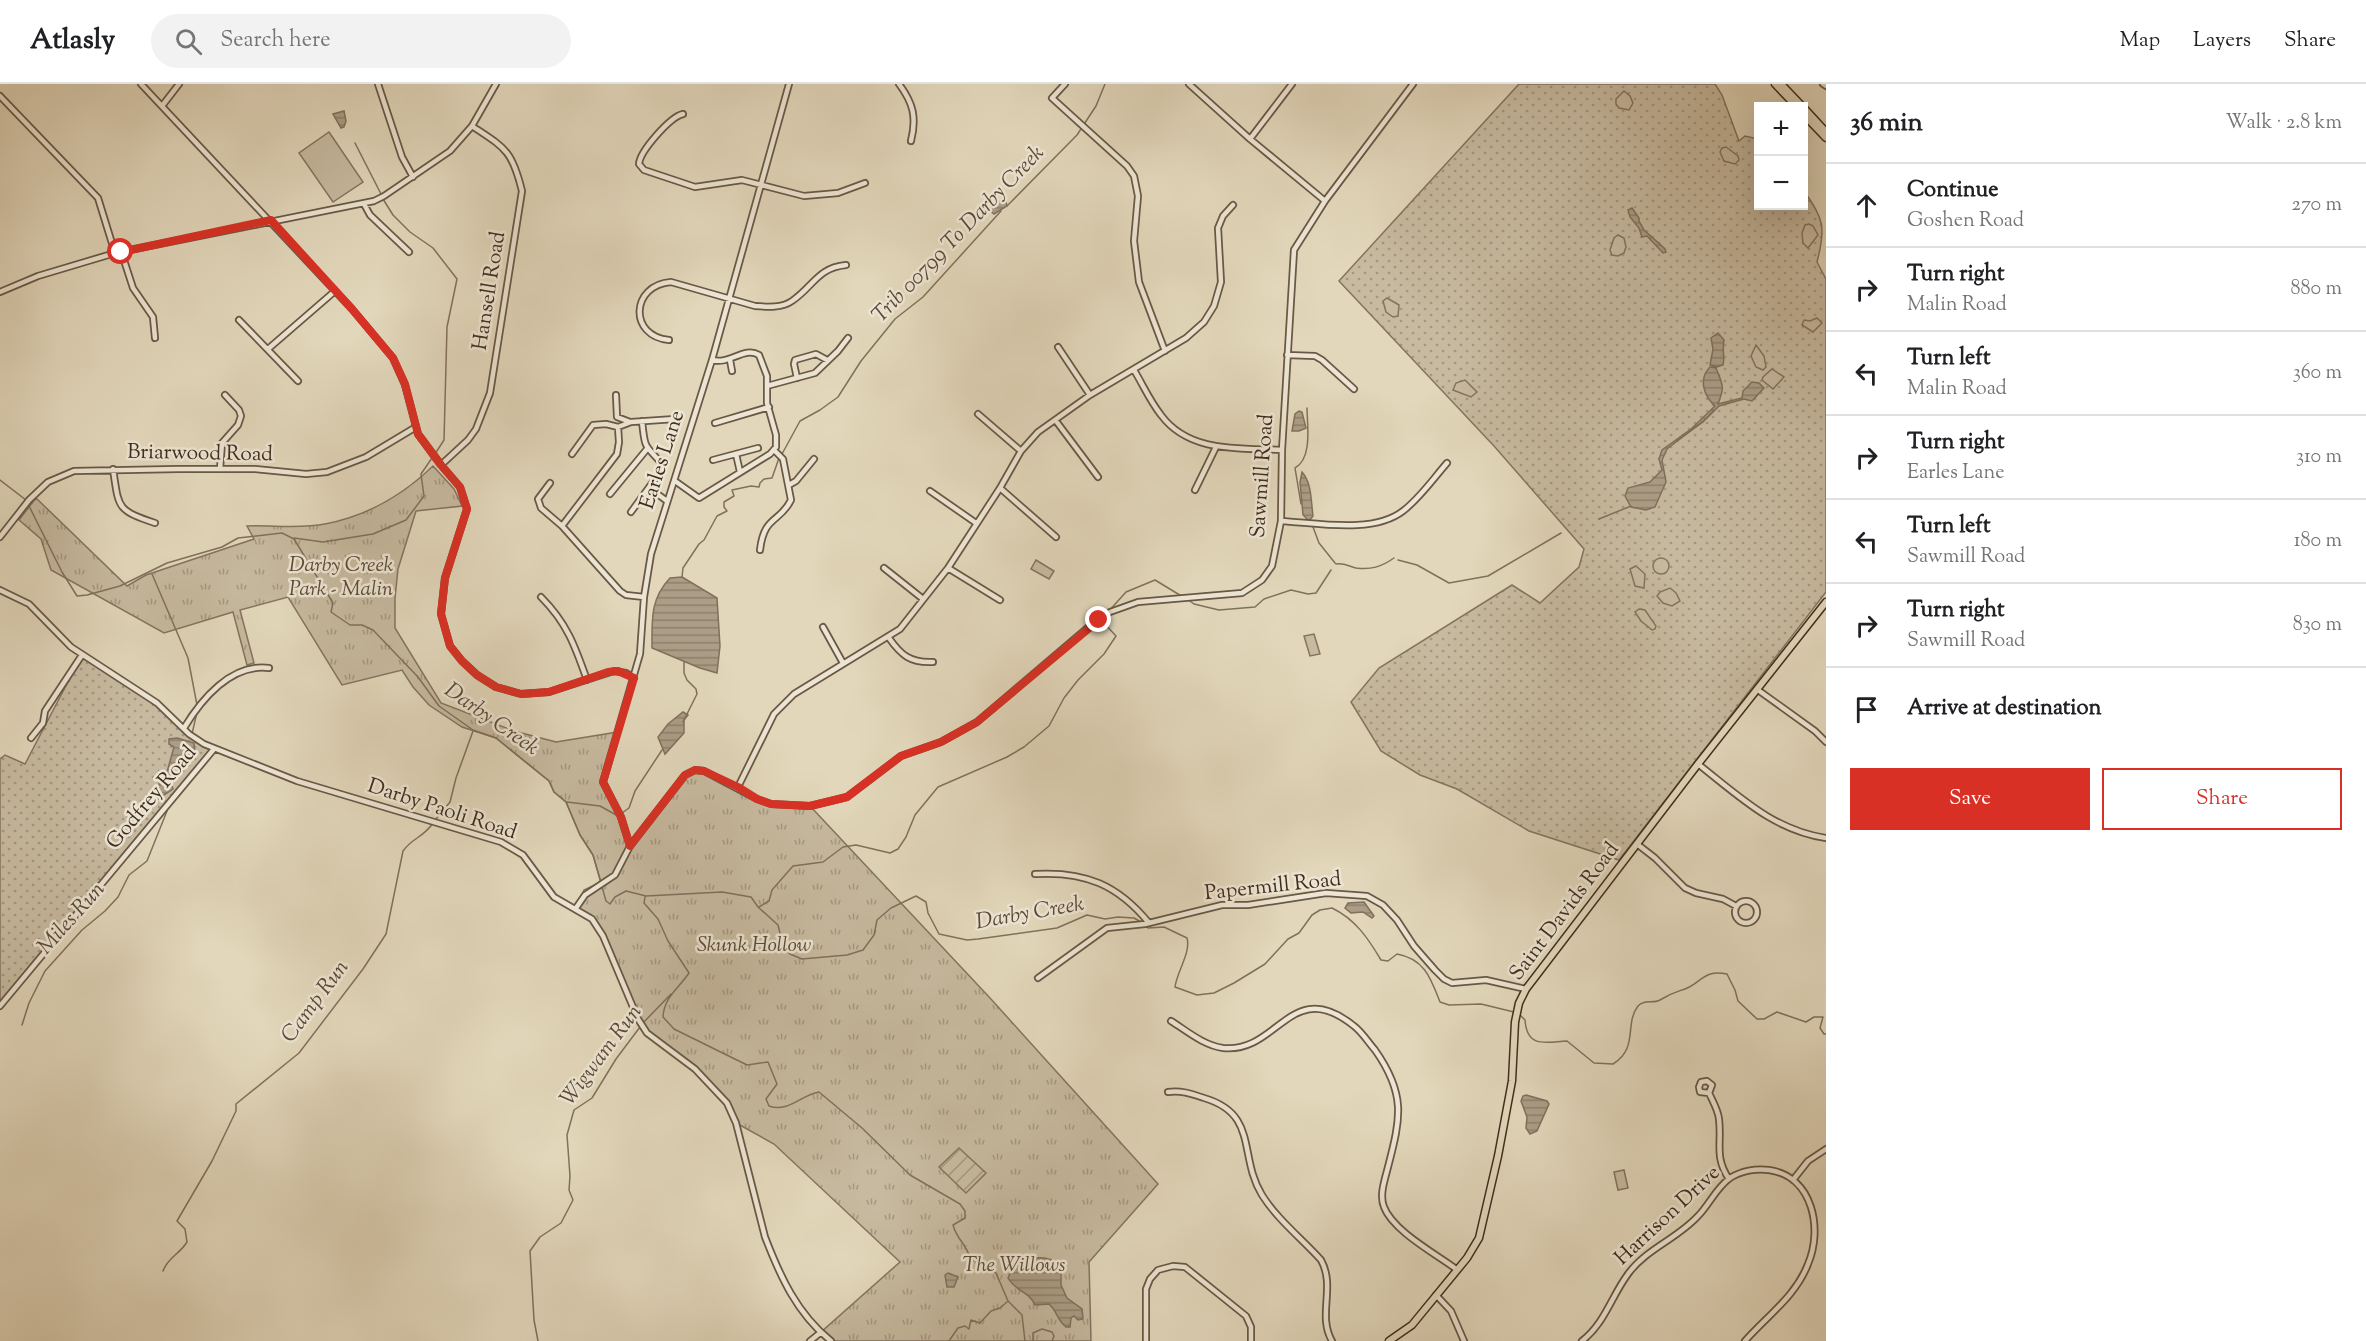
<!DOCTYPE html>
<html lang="en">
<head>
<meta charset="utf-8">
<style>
  body { margin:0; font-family:"Sorts Mill Goudy",serif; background:#f2f2f2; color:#202124 }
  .controls { position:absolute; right:18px; top:18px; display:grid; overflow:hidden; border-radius:0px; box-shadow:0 6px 24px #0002 }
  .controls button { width:54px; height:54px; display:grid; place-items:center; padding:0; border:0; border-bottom:2px solid #e0e0e0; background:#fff; color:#202124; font:30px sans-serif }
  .stop { position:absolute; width:18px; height:18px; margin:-14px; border:4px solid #d93025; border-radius:50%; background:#fff }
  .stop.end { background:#d93025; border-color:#fff; box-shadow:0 2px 6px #0008 }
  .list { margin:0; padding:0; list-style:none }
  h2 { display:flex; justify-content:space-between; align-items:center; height:78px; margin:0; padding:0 24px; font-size:26px }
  h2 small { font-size:20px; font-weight:400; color:#757577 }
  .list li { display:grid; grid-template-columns:39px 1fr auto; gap:18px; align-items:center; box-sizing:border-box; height:84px; padding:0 24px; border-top:2px solid #e0e0e0 }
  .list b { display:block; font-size:22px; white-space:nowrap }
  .list p { margin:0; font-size:20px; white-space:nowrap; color:#757577 }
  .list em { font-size:20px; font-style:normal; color:#757577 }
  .actions { display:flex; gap:12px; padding:18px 24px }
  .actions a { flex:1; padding:14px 0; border:2px solid #d93025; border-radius:0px; text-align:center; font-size:21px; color:#d93025 }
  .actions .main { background:#d93025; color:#fff }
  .icon { flex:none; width:33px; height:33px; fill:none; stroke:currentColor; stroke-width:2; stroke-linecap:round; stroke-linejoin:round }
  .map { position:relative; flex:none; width:1826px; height:1257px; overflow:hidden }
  header { display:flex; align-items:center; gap:36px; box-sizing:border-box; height:84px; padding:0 30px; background:#fff; border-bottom:2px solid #e0e0e0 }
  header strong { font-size:28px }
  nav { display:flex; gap:33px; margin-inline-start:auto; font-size:21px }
  .search { width:420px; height:54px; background:#f2f2f2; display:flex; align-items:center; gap:15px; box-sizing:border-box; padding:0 21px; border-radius:33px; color:#757577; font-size:22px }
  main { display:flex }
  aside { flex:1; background:#fff }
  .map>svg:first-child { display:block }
</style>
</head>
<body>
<header>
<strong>Atlasly</strong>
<div class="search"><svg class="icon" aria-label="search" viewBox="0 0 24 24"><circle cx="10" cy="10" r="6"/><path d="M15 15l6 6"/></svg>Search here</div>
<nav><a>Map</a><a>Layers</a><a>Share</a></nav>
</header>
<main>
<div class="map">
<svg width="1826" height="1257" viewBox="0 0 1826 1257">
  <defs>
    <pattern id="grass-dots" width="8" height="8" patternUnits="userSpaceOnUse" patternTransform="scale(1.5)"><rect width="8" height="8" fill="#c7baa0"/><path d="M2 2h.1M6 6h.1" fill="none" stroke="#a39882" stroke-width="1.8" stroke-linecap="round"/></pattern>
    <pattern id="park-tufts" width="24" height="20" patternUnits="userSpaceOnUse" patternTransform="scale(1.5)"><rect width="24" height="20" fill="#c7baa0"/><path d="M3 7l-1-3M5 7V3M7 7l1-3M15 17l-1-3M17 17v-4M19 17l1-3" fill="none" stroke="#a39882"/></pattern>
    <pattern id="garden-furrows" width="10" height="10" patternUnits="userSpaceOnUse" patternTransform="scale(1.5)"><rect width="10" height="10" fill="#c7baa0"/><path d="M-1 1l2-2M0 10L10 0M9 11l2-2" fill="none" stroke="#a39882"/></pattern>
    <pattern id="water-rules" width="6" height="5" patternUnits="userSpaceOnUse" patternTransform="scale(1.5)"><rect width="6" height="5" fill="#ab9d86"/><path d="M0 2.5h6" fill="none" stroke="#8d806d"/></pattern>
  </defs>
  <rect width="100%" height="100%" fill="#e2d7bb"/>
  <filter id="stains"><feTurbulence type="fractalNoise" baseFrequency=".00333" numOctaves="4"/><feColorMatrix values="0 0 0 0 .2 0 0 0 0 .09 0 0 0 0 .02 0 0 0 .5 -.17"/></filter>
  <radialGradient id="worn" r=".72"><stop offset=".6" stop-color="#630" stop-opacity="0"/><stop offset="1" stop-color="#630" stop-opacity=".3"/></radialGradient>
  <!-- grass -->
  <path fill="url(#grass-dots)" stroke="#84745f" stroke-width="1.5" d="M1519,0H1715L1722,11L1739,57L1745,52L1758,55V122H1804V107C1824,136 1826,143 1817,178L1826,195V508L1619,776L1529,747L1457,705L1420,691L1381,667L1351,618L1379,584L1512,501L1540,519L1579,483L1584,465L1494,362L1339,197Z
    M82,571L146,611L184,644L214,665L0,922V675L5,671L25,680Z"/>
  <!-- park -->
  <path fill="url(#park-tufts)" stroke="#84745f" stroke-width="1.5" d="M433,382L454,405L462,422L416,427L398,485L395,514V544L441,619L514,647L556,658L618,648L603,698L612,715L630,762L685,691L695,686L704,687L771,720L810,722L990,914L1158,1100L1089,1178L1091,1257H831L820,1249L900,1178L774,1060L736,1039L730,1024L695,985L652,955L638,935L597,842L576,824L584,806L601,798L593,771L580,751L566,718L554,708L549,697L496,654L462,643L429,621L413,603L402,586L342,601L288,513L240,526L254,579L247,581L233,528L164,549L51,486L41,455L19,436L36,414L127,502L146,491L254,455L247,442C271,441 302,445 325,440C367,432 403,411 433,382Z"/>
  <!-- garden -->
  <path fill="url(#garden-furrows)" stroke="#84745f" stroke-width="1.5" d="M959,1064L986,1089L966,1109L939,1083Z"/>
  <!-- pitch -->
  <path fill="#c7baa0" stroke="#84745f" stroke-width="1.5" d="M1624,7L1630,12L1633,19L1629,26L1619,24L1616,20V15Z
    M329,48L363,98L333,118L299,69Z
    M1726,63L1738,72L1739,76L1735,80L1724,77L1720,68L1722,64Z
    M1809,140L1813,142L1818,151L1808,164L1803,159L1802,149L1805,141Z
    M1618,151L1624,154L1626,163L1624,169L1618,172L1612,171L1610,166L1614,154Z
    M1387,214L1399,221L1398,232L1393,233L1386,228L1383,217Z
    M1817,234L1822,239L1813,248L1802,241L1804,236L1810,237Z
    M1756,261L1764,272L1766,283L1763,286L1756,283L1751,272Z
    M1772,285L1784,293L1773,305L1762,296L1763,293Z
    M1465,296L1477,308L1471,313L1453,306L1456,299Z
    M1653 482a8 8 0 1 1 16 0a8 8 0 1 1-16 0Z
    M1036,476L1054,487L1049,495L1031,485Z
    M1636,482L1645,490L1644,504L1635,502L1630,485Z
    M1670,504L1676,509L1680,517L1672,522L1663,519L1657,512L1660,508Z
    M1639,525L1645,526L1656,542L1655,545L1652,546L1641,537L1635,528Z
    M1314,550L1320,570L1310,572L1304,552Z
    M1624,1086L1628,1104L1618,1106L1614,1088Z"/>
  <!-- water -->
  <path fill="url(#water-rules)" stroke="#81705c" stroke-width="1.5" d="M344,27L346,37L344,43L341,44L333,30Z
    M997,117L1006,118L1007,122L994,130L989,126V122Z
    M1632,124L1639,134V137L1644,146L1664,164L1666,168L1663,169L1647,152L1642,153L1639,144L1630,133L1628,126Z
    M1718,249L1724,256C1722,265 1725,276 1723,281L1717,283L1710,281L1713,265L1711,254Z
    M1710,283L1716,284C1723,302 1725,302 1718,320L1742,314L1743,307L1752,298L1759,299L1764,304L1752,317L1744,315L1719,322L1707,334L1667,365L1662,376L1666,398L1655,423L1646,426L1631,423L1625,412L1628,404L1650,398L1662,386L1659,375L1662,366L1691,345L1715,322C1704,312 1698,295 1710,283Z
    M1299,327L1302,328L1306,344L1299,347H1292L1295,330Z
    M1302,388C1312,399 1311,418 1313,432L1309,437L1303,431L1300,398Z
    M682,493L717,514L720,562L717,589L700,584L652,564C652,536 650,515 670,494Z
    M683,628L688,631L684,636V649L665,670L658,653L668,640Z
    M177,654L194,659L195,670L181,674L169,694L173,705L158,715L152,711V707L165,695L174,663L169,660V655Z
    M1364,818L1374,832L1372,834L1363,828L1351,829L1345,824L1348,819Z
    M1526,1011L1547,1017L1549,1020L1537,1047L1530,1050L1526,1044L1527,1033L1521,1017L1523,1012Z
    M1036,1174C1048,1173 1054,1176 1061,1185V1201L1067,1214L1082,1225L1083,1235L1078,1236L1074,1232L1071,1234L1070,1243H1066C1057,1236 1057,1227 1049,1220L1035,1221C1030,1208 1015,1207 1008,1194C1013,1180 1023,1178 1036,1174Z
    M948,1189L958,1193L954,1203H947L945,1191Z"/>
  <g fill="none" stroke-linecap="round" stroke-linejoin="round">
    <!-- stream -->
    <path stroke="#81705c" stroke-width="1.5" d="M355,59L381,110
      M383,115L393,131L410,148L433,164L457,195L447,243L444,356L435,370
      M1007,122L1077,51L1096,22L1105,0
      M1677,357L1703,338L1714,326
      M782,370L800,337L820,326L838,313L861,277L895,235L923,213L1001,127
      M0,396L26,416
      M28,420L62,488L77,512L87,511L120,502L167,479L222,463L238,454L282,449L294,455L333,519L331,528L350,541H362L373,546L418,593L439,622L473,646L496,654L549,697L554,708L566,718L580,751L593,771L606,817L610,820L615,813L626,807L646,812L722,808L751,813L758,823L778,841L783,862L790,870L802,875L847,871L863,866L874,851L877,836L891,824L916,812L926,818L928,829L939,850L967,856L978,855L1057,844L1087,831L1105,835L1118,833L1134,834L1141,838
      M1301,420L1295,384C1313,374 1307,340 1307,324
      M1599,435L1631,422
      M1313,443L1319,459L1335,479
      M294,454L323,458L373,450L406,436L424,412L421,390L432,374
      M1398,476L1417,481L1449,499L1488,492L1561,449
      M1336,480C1345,479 1348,482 1356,484C1371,486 1381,483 1394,474
      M152,490L188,574L197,621
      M682,493L683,484L699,460L704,456L717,432L727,427L724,423V418L734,412L732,406L751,402L759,403L760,399L764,395L772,394L779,374
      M1187,515L1194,520L1219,526L1255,523L1264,515L1291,506L1308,510L1316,509L1331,486
      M1108,528L1126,508L1155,496L1183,513
      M683,638L697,610L696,605L687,596L684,589V578
      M192,650L197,628
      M567,718L600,722L618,732
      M622,729L629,724L635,707L662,666
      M436,735L450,718L456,694L473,647
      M645,813L644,819L658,835L668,857L689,889C679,904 664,913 663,933L674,945L747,981L768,978L777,1000L766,1015L769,1022C788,1029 801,1011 819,1008L862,1044L910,1091L960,1120L965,1127V1134L953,1141C957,1156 966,1159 970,1174L996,1189L1008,1217L1022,1231L1025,1257
      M759,823L769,817L772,806L793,782L823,778L843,763L856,761L890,769L898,765L906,753L915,731L938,703L1007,673L1024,663L1049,642L1064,614L1078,596L1104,570L1116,552L1103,538L1105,535
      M1144,841L1148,844L1164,843L1187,854C1191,869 1177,887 1175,903L1197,911L1214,909L1234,899L1265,880L1288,855L1299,849L1312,831L1320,826L1332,824C1355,835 1368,854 1381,876L1388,877L1397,870C1425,875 1431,895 1440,918L1449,921L1481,920L1514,928
      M1518,929L1525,936C1527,965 1546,958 1567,957L1594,979L1613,980C1639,964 1624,940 1638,922C1644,915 1653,920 1660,916C1671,909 1673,909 1685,905C1701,899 1704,885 1727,890L1735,906L1738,917L1757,935H1764L1777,928L1806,938L1814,933H1823L1820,944L1824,950H1826
      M643,939L671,910
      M22,941L29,919L45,887L82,846L105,827L118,813L129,791L147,777L167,727V722
      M163,1187C168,1173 180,1170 187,1158L185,1145L177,1137L212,1077L236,1027V1020L299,969L363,885L386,850L403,767C412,754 424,753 433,739
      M538,1257L534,1236L530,1167L540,1153L561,1139L573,1116L569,1106L570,1092L567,1051L574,1026L592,1014L616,975L640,943
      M949,1257L958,1244L965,1242L969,1245L971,1236L980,1239L991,1227L1000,1224L1007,1218
      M1033,1257V1249L1042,1245L1052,1248L1054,1252L1052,1257"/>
    <!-- minor casing -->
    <g stroke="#695845" stroke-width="8">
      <path id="minor" d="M141,0L352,225L393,274L405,301L418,350L441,381L460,403L467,425L445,494L441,530L450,562L462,577L477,591L496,603L521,610L549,608L614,587L626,589L634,594
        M378,0L402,73L413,93
        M899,0C913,19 917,33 911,57
        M1065,0L1052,14L1127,82L1134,92L1138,112L1134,157L1139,198L1165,267
        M1189,0L1250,55L1325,117
        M1823,0L1826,2
        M0,12L98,114L115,169
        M162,22L179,0
        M683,30C670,33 640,67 639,80L644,86L695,103L742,96L804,112L838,109L865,99
        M1250,55L1292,0
        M364,120L370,131L409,168
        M121,167L133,204L153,233L155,254
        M0,208L38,192L115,169L374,117L384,112L450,67L472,42L496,0
        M239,236L298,297
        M669,256C628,252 631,201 671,198L755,222C768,223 782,224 792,217C814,202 817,184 846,181
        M1058,263L1090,311
        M268,265L335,207
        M1287,271L1315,272L1322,276L1354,305
        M730,276L732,287
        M1134,286C1143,301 1150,317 1161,331C1189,369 1239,364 1282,366
        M797,294L794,280L795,276L816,270L827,276
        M767,302L815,289L838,267L848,254
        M616,311L617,333L630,338
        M978,330L1021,367
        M1056,337L1098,393
        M715,339L769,323
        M572,370L593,341L606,340L618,343L631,338L675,335
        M736,370L740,388
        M713,376L758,364
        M441,381L468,356L476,345L490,309L522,107C512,66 505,64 472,42
        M113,385C119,424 116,426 155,439
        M220,385L222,359L238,341L241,332L239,326L225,311
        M675,397L699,414L770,370L776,363V351L767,319V292L759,271C744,262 730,281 712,276
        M550,399L538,415L541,424L562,442L620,507L626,511L644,513
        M789,401L796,397L814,375
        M649,404L667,417
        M1000,404L1056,453
        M1195,406L1216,363
        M930,407L976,439
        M610,410L647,365
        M631,428L663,384V381C645,360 645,367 642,337
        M1281,437C1318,439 1373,450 1403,427C1420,414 1433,395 1447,379
        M562,442L617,370L619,358L618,343
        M0,453L29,416L48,398L74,387L178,385H255L306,390L327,388L366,373L416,343
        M760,466C764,431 780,439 791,416L783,375L774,366
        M884,484L923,515
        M948,484L1000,516
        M0,506L29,520L71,563L157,619L189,650L204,660L297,697L501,758L523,771L554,813L592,835L603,852L638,935L647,949L695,985L727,1019L736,1039L765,1153C780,1192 797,1230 831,1257
        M541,513C567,539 575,562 587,596
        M823,543L843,579
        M889,554C901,571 910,579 933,578
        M1758,606L1815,647L1826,658
        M184,644C201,616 231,579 269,584
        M31,654L43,639L45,627L82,571
        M1698,680C1739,712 1773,746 1826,754
        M738,703L774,630L794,610L900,545L948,484L1000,404L1021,367L1038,348L1090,311L1186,254L1204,238L1214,222L1221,198L1218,144L1223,132L1233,121
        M1637,760L1655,774L1685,804L1696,809L1723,815L1736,822
        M630,762L621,733L603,698L640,570L644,513L651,470L712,276L789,0
        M1035,790C1085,787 1118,801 1149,839
        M1735 828a11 11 0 1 1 22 0a11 11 0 1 1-22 0Z
        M576,824L585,811L615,791L630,762L685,691L695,686L704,687L757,715L771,720L810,722L847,713L901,672L941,658L977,638L1092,540L1110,528L1138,518L1242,509L1262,496L1272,482L1281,437L1282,366L1294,166L1325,117L1413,0
        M1038,894L1107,844L1145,840L1222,821H1248L1326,809L1367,812L1383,821L1397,836L1414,862L1435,886L1444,895L1452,899L1486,896L1526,905
        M0,922L214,665
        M1171,937C1187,947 1203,961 1223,964C1278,970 1291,891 1354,942C1362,948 1368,958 1375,966C1406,1010 1401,1033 1388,1083C1385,1095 1379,1111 1384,1123C1393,1147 1436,1170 1456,1185
        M1168,1008C1181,1006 1192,1010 1204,1014C1259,1030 1238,1072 1262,1111C1277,1135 1302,1155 1321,1176C1336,1203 1317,1231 1332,1257
        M1709,1009L1700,1008L1699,1003L1701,998L1707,997L1712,1001L1709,1009C1713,1018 1718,1026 1719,1035C1722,1059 1714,1073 1729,1095
        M1793,1096L1808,1077L1826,1065
        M1436,1211L1451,1227L1464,1257
        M810,1257L820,1249
        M1146,1257V1205L1150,1195L1158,1186L1173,1182L1185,1183L1246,1232L1251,1243V1257
        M1582,1257C1605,1239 1611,1213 1628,1190C1646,1165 1677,1155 1698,1132C1709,1121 1716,1104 1730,1094C1741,1087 1756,1084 1769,1086C1813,1092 1823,1145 1808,1180C1796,1212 1767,1232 1745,1257"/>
    </g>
    <!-- major casing -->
    <g stroke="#412d1e" stroke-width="9">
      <path id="major" d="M1775,0L1796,22
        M1781,0L1802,22
        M1804,24L1826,48
        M1804,31L1826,54
        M1389,1257L1412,1241L1467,1174L1479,1154L1498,1072L1512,997L1515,938L1519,919L1526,905L1698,680L1826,518"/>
    </g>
    <!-- minor -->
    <use href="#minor" stroke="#ece5d3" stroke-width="4.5"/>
    <!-- major -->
    <use href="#major" stroke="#e2d7bb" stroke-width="6"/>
  </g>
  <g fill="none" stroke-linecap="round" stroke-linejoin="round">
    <!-- route -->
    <path stroke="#d93025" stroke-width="8" d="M121,168L271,136L352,225L393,274L405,300L418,350L441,381L460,403L467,425L445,494L441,530L450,562L462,577L477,591L496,603L521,610L549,608L608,588L618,587L634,594L603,698L621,733L630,762L685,691L695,686L704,687L738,703L757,715L771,720L810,722L847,713L901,672L941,658L977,638L1099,536"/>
  </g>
  <g text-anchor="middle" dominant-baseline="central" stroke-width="5" stroke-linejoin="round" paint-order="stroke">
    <!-- street labels -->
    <g font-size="21" fill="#412d1e" stroke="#ece5d3">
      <text transform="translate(490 207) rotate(-81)">Hansell Road</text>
      <text transform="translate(200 370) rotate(1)">Briarwood Road</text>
      <text transform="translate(663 376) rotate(-72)">Earles Lane</text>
      <text transform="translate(1263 392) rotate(-86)">Sawmill Road</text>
      <text transform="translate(152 714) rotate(-50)">Godfrey Road</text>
      <text transform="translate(442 726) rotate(18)">Darby Paoli Road</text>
      <text transform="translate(1273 803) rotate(-6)">Papermill Road</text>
      <text transform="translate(1565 828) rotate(-53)">Saint Davids Road</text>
      <text transform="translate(1668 1132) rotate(-43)">Harrison Drive</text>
    </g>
    <!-- park labels -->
    <g font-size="21" font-style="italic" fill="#5c4938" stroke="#ece5d3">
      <text x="341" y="482">Darby Creek<tspan x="341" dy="24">Park - Malin</tspan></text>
      <text x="754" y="862">Skunk Hollow</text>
      <text x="1014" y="1182">The Willows</text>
    </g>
    <!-- water labels -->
    <g font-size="22" font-style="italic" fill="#5c4938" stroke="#ece5d3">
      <text transform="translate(959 151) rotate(-46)">Trib 00799 To Darby Creek</text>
      <text transform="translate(491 636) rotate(35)">Darby Creek</text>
      <text transform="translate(1030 830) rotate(-10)">Darby Creek</text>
      <text transform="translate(72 835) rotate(-48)">Miles Run</text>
      <text transform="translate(316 918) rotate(-53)">Camp Run</text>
      <text transform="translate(602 972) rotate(-53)">Wigwam Run</text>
    </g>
  </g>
  <rect width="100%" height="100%" filter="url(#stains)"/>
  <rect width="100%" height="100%" fill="url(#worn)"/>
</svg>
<div class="controls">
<button>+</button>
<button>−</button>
</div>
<div class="stop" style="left:121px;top:168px"></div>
<div class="stop end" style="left:1099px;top:536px"></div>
</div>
<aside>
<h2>36 min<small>Walk · 2.8 km</small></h2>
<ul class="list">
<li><svg class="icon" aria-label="ahead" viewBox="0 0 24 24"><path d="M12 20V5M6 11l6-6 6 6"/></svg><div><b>Continue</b><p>Goshen Road</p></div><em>270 m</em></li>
<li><svg class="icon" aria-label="right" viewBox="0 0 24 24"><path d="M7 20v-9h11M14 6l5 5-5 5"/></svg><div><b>Turn right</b><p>Malin Road</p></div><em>880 m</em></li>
<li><svg class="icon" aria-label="left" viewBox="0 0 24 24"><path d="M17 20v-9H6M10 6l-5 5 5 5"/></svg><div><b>Turn left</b><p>Malin Road</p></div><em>360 m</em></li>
<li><svg class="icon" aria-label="right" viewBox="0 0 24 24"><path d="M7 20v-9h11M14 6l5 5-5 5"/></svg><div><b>Turn right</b><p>Earles Lane</p></div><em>310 m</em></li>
<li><svg class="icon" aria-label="left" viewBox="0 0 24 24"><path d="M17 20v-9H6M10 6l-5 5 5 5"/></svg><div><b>Turn left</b><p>Sawmill Road</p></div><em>180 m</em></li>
<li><svg class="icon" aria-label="right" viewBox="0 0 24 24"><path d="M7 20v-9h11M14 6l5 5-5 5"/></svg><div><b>Turn right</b><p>Sawmill Road</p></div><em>830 m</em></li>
<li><svg class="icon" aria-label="arrive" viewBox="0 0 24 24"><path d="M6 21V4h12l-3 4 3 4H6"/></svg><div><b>Arrive at destination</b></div></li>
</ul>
<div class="actions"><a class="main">Save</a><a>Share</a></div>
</aside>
</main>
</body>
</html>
